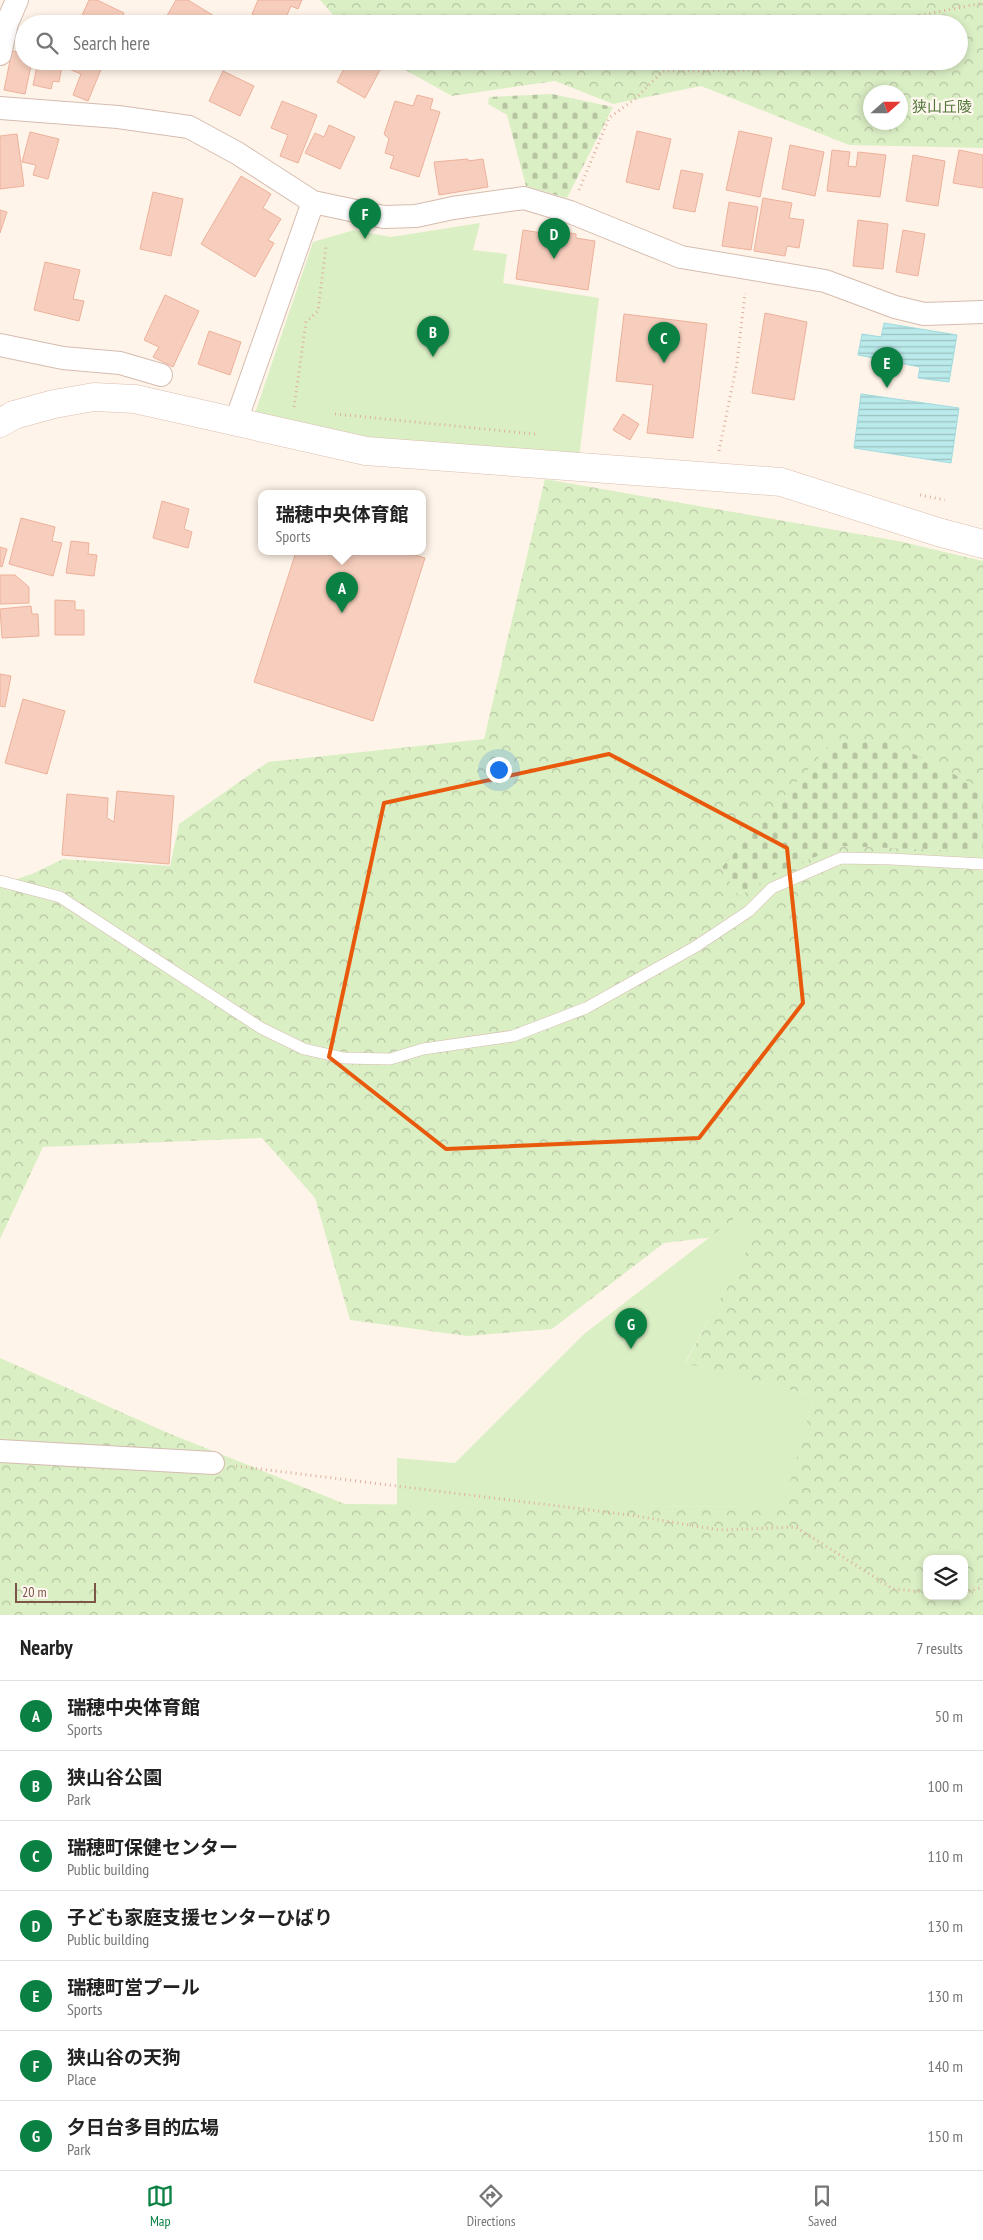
<!DOCTYPE html>
<html lang="en">
<head>
<meta charset="utf-8">
<style>
  body { margin:0; font-family:"PT Sans Narrow","Noto Sans JP",sans-serif; background:#f6f6f6; color:#222 }
  .controls { position:absolute; right:15px; bottom:15px; display:grid; overflow:hidden; border-radius:10px; box-shadow:0 2px 8px #0003 }
  .controls button { width:45px; height:45px; display:grid; place-items:center; padding:0; border:0; border-bottom:1px solid #e0e0e0; background:#fff; color:#222; font:25px sans-serif }
  .compass { position:absolute; left:863px; top:85px; width:45px; height:45px; border-radius:50%; background:#fff; box-shadow:0 2px 8px #0003; rotate:69deg }
  .scale { position:absolute; left:15px; bottom:12px; width:81px; box-sizing:border-box; padding-left:5px; border:2px solid #7d5548; border-top:0; font-size:14px; line-height:18px; white-space:nowrap; color:#7d5548; -webkit-text-stroke:4px #fff8f1; paint-order:stroke }
  .you { position:absolute; left:498px; top:769px; width:18px; height:18px; margin:-12px; border:4px solid #fff; border-radius:50%; background:#1a73e8; box-shadow:0 0 0 8px #1a73e833 }
  .badge { display:grid; place-items:center; width:32px; height:32px; border-radius:50%; background:#0b8043; color:#fff; font-size:16px; font-weight:700 }
  .pin { position:absolute; translate:-50% -41px; filter:drop-shadow(0 1px 2px #0008) }
  .pin::after { content:''; position:absolute; top:26px; width:18px; height:15px; background:inherit; clip-path:polygon(0 0,100% 0,50% 100%) }
  .popup { position:absolute; left:258px; top:490px; width:168px; height:65px; box-sizing:border-box; display:grid; place-content:center; border-radius:10px; background:#fff; filter:drop-shadow(0 1px 4px #0005); font-size:16px; white-space:nowrap; color:#767676 }
  .popup b { font-size:19px; color:#222 }
  .popup::after { content:''; position:absolute; left:50%; top:100%; margin-left:-10px; border:10px solid transparent; border-top-color:#fff }
  .list { margin:0; padding:0; list-style:none }
  h2 { display:flex; justify-content:space-between; align-items:center; height:65px; margin:0; padding:0 20px; font-size:21px }
  h2 small { font-size:16px; font-weight:400; color:#767676 }
  .list li { display:grid; grid-template-columns:32px 1fr auto; gap:15px; align-items:center; box-sizing:border-box; height:70px; padding:0 20px; border-top:1px solid #e0e0e0 }
  .list b { display:block; font-size:19px; white-space:nowrap }
  .list p { margin:0; font-size:16px; white-space:nowrap; color:#767676 }
  .list em { font-size:16px; font-style:normal; color:#767676 }
  .icon { flex:none; width:28px; height:28px; fill:none; stroke:currentColor; stroke-width:2; stroke-linecap:round; stroke-linejoin:round }
  .map { position:relative; flex:none; width:983px; height:1615px; overflow:hidden }
  .search { position:absolute; background:#fff; box-shadow:0 2px 8px #0003; left:15px; right:15px; top:15px; height:55px; display:flex; align-items:center; gap:12px; box-sizing:border-box; padding:0 18px; border-radius:28px; color:#767676; font-size:19px }
  .sheet { height:555px; background:#fff }
  nav { display:flex; justify-content:space-around; align-items:center; box-sizing:border-box; height:70px; border-top:1px solid #e0e0e0; background:#fff; font-size:14px; color:#767676 }
  nav a { display:grid; justify-items:center; gap:2px }
  nav .on { color:#0b8043 }
  .map>svg:first-child { display:block }
</style>
</head>
<body>
<div class="map">
<svg width="983" height="1615" viewBox="0 0 983 1615">
  <defs>
    <pattern id="forest-crowns" width="20" height="18" patternUnits="userSpaceOnUse" patternTransform="scale(1.25)"><rect width="20" height="18" fill="#dbefc5"/><path d="M2 6a3 3 0 1 1 6 0M12 15a3 3 0 1 1 6 0" fill="none" stroke="#b7c4a2"/></pattern>
    <pattern id="cemetery-stones" width="16" height="16" patternUnits="userSpaceOnUse" patternTransform="scale(1.25)"><rect width="16" height="16" fill="#dbefc5"/><path d="M2 7V4a2 2 0 0 1 4 0v3zM10 15v-3a2 2 0 0 1 4 0v3z" fill="#b7c4a2"/></pattern>
    <pattern id="water-rules" width="6" height="5" patternUnits="userSpaceOnUse" patternTransform="scale(1.25)"><rect width="6" height="5" fill="#baeaeb"/><path d="M0 2.5h6" fill="none" stroke="#9cc0c0"/></pattern>
  </defs>
  <rect width="100%" height="100%" fill="#fff4e9"/>
  <!-- forest -->
  <path fill="url(#forest-crowns)" fill-rule="evenodd" d="M320,0H983V148L849,145L701,86L613,104L555,81L452,96L389,61H959V24H341ZM870,92H900V122H870Z
    M545,479L898,541L983,561V1615H0V1358L168,1433L345,1504L782,1507L814,1396L685,1364L756,1232L664,1243L552,1329L467,1336L350,1320L315,1198L262,1138L43,1147L0,1239V885L34,873L63,859L170,866L179,824L268,762L484,739ZM927,1559H964V1596H927Z"/>
  <!-- cemetery -->
  <path fill="url(#cemetery-stones)" d="M552,94L613,107L567,198L526,186L507,115L488,104L489,97Z
    M833,741L890,742L983,789V852L843,846L782,870L738,897L722,867Z"/>
  <!-- park -->
  <path fill="#dbefc5" d="M480,223L473,250L507,254L503,283L599,298L579,458L367,444L254,416L313,242L354,230L391,237Z
    M736,1217L757,1232L685,1363L814,1396L783,1507L397,1505V1458L455,1463L584,1334Z"/>
  <!-- water -->
  <path fill="url(#water-rules)" stroke="#9fdcde" d="M884,323L957,335L949,382L918,378L920,367L858,355L862,334L881,337Z
    M861,394L959,408L951,463L854,448Z"/>
  <!-- building -->
  <path fill="#f7cebd" stroke="#ecb19b" d="M89,0H97L124,13L119,24H78Z
    M176,0H188L224,22L223,24H169L164,21Z
    M258,0H302L298,9L291,6L283,24H274L252,14Z
    M12,51L24,53V61H32L25,94L4,90Z
    M38,61H63L59,82L53,81L51,89L33,85Z
    M72,61H88L102,67L88,101L73,95L81,74L69,69Z
    M250,61H263L260,66Z
    M316,61H337L333,69Z
    M348,61H369L381,68L365,98L337,82Z
    M223,71L254,86L240,116L209,101Z
    M417,95L433,99L430,109L440,112L419,177L390,168L394,156L385,153L389,139L384,134L395,101L413,106Z
    M282,101L317,115L298,163L280,156L288,135L271,128Z
    M329,125L355,137L340,169L305,153L315,133L324,137Z
    M637,131L671,139L659,190L626,182Z
    M739,131L772,138L760,197L726,190Z
    M30,132L59,139L48,179L33,175L36,165L22,162Z
    M17,134L24,186L0,189V136Z
    M790,145L824,152L815,196L782,189Z
    M832,150L850,152L848,166L856,167L858,152L886,155L880,197L827,191Z
    M959,150L983,155V188L953,183Z
    M913,155L945,161L938,206L906,201Z
    M468,159V161L483,159L488,187L439,195L434,162Z
    M681,170L703,174L695,212L673,208Z
    M241,176L271,194L263,208L281,219L268,240L274,243L255,277L201,244Z
    M153,192L183,199L171,256L140,249Z
    M763,198L792,203L789,218L804,220L799,248L787,246L785,256L754,251Z
    M729,202L758,207L751,250L722,246Z
    M0,210L7,212L0,233Z
    M858,220L888,224L883,269L853,266Z
    M542,228L576,234V238L595,241L588,290L516,279L523,230L542,233Z
    M903,230L925,234L918,276L896,272Z
    M45,262L80,270L73,299L84,301L79,321L34,310Z
    M165,295L199,311L173,367L153,357L159,347L144,340Z
    M765,313L807,322L794,400L752,393Z
    M624,314L707,324L693,438L647,433L653,385L616,381Z
    M209,331L241,342L230,375L198,364Z
    M623,414L639,424L630,440L613,430Z
    M162,501L189,509L184,529L192,532L188,548L153,538Z
    M21,518L55,527L52,541L62,543L53,576L9,564Z
    M71,541L89,543L88,554L97,555L94,576L66,573Z
    M0,547L7,549L2,567L0,566Z
    M296,552H405L425,558L373,721L254,682Z
    M0,575H15L29,587V603L0,604Z
    M55,600L75,601V610H84V635H55Z
    M31,606L32,614H38L39,636L2,638L0,609Z
    M0,674L11,676L5,707L0,706Z
    M23,699L65,711L47,774L5,763Z
    M117,791L174,796L169,864L62,855L67,794L108,798L107,818L114,822Z"/>
  <g fill="none" stroke-linecap="round" stroke-linejoin="round">
    <!-- lane casing -->
    <g stroke="#d5bcaf" stroke-width="12">
      <path id="lane" d="M0,881L60,897L261,1028L304,1049L344,1058L390,1059L423,1049L513,1036L586,1008L695,947L749,911L772,888L841,858L891,859L983,864"/>
    </g>
    <!-- street casing -->
    <g stroke="#d5bcaf" stroke-width="24">
      <path id="street" d="M0,54L7,23L17,0
        M0,108L118,117L189,127L237,153L313,202L384,217L416,216L453,208L524,198L570,212L681,257L825,281L895,307L924,314L983,312
        M0,345L63,358L120,363L161,375
        M236,421L313,202
        M0,1451L213,1463"/>
    </g>
    <!-- secondary casing -->
    <g stroke="#dbbdae" stroke-width="29">
      <path id="secondary" d="M0,423L14,415L54,404L94,397L135,399L366,451L781,482L938,532L983,544"/>
    </g>
    <!-- path -->
    <path stroke="#ddb09f" stroke-width="3" stroke-dasharray="1 4" stroke-linecap="butt" d="M891,24L906,18L983,3
      M579,190L609,118L635,99L663,71L760,70L788,61
      M294,407L306,322L318,311L326,246
      M335,414L535,434
      M719,451L737,363L745,293
      M920,495L945,500
      M236,1466L630,1515L719,1530L796,1527L893,1589L927,1592
      M964,1593L983,1587"/>
    <!-- lane -->
    <use href="#lane" stroke="#fff" stroke-width="11"/>
    <!-- street -->
    <use href="#street" stroke="#fff" stroke-width="22"/>
    <!-- secondary -->
    <use href="#secondary" stroke="#fff" stroke-width="28"/>
  </g>
  <!-- marked area -->
  <path fill="none" stroke="#e8590c" stroke-width="4" stroke-linejoin="round" d="M609,754L787,848L803,1003L699,1138L446,1149L329,1057L384,803Z"/>
  <g text-anchor="middle" dominant-baseline="central" stroke-width="4.5" stroke-linejoin="round" paint-order="stroke">
    <!-- park labels -->
    <g font-size="15" fill="#537739" stroke="#fff8f1">
      <text x="942" y="106">狭山丘陵</text>
    </g>
  </g>
</svg>
<div class="controls">
<button><svg class="icon" aria-label="layers" viewBox="0 0 24 24"><path d="M12 4l9 5-9 5-9-5zM3 14l9 5 9-5"/></svg></button>
</div>
<svg class="compass" viewBox="-18 -18 36 36"><path d="M0-13l5 13h-10z" fill="#e53935"/><path d="M0 13l5-13h-10z" fill="#767676"/></svg>
<div class="scale">20 m</div>
<div class="you"></div>
<div class="pin badge" style="left:342px;top:613px">A</div>
<div class="popup"><b>瑞穂中央体育館</b>Sports</div>
<div class="pin badge" style="left:433px;top:357px">B</div>
<div class="pin badge" style="left:664px;top:363px">C</div>
<div class="pin badge" style="left:554px;top:259px">D</div>
<div class="pin badge" style="left:887px;top:388px">E</div>
<div class="pin badge" style="left:365px;top:239px">F</div>
<div class="pin badge" style="left:631px;top:1349px">G</div>
<div class="search"><svg class="icon" aria-label="search" viewBox="0 0 24 24"><circle cx="10" cy="10" r="6"/><path d="M15 15l6 6"/></svg>Search here</div>
</div>
<section class="sheet">
<h2>Nearby<small>7 results</small></h2>
<ul class="list">
<li><span class="badge">A</span><div><b>瑞穂中央体育館</b><p>Sports</p></div><em>50 m</em></li>
<li><span class="badge">B</span><div><b>狭山谷公園</b><p>Park</p></div><em>100 m</em></li>
<li><span class="badge">C</span><div><b>瑞穂町保健センター</b><p>Public building</p></div><em>110 m</em></li>
<li><span class="badge">D</span><div><b>子ども家庭支援センターひばり</b><p>Public building</p></div><em>130 m</em></li>
<li><span class="badge">E</span><div><b>瑞穂町営プール</b><p>Sports</p></div><em>130 m</em></li>
<li><span class="badge">F</span><div><b>狭山谷の天狗</b><p>Place</p></div><em>140 m</em></li>
<li><span class="badge">G</span><div><b>夕日台多目的広場</b><p>Park</p></div><em>150 m</em></li>
</ul>
</section>
<nav>
<a class="on"><svg class="icon" aria-label="map" viewBox="0 0 24 24"><path d="M3 6l6-2 6 2 6-2v14l-6 2-6-2-6 2zM9 4v14M15 6v14"/></svg>Map</a>
<a><svg class="icon" aria-label="directions" viewBox="0 0 24 24"><path d="M12 3l9 9-9 9-9-9zM9 14v-3h6M13 9l2 2-2 2"/></svg>Directions</a>
<a><svg class="icon" aria-label="saved" viewBox="0 0 24 24"><path d="M7 4h10v16l-5-4-5 4z"/></svg>Saved</a>
</nav>
</body>
</html>
